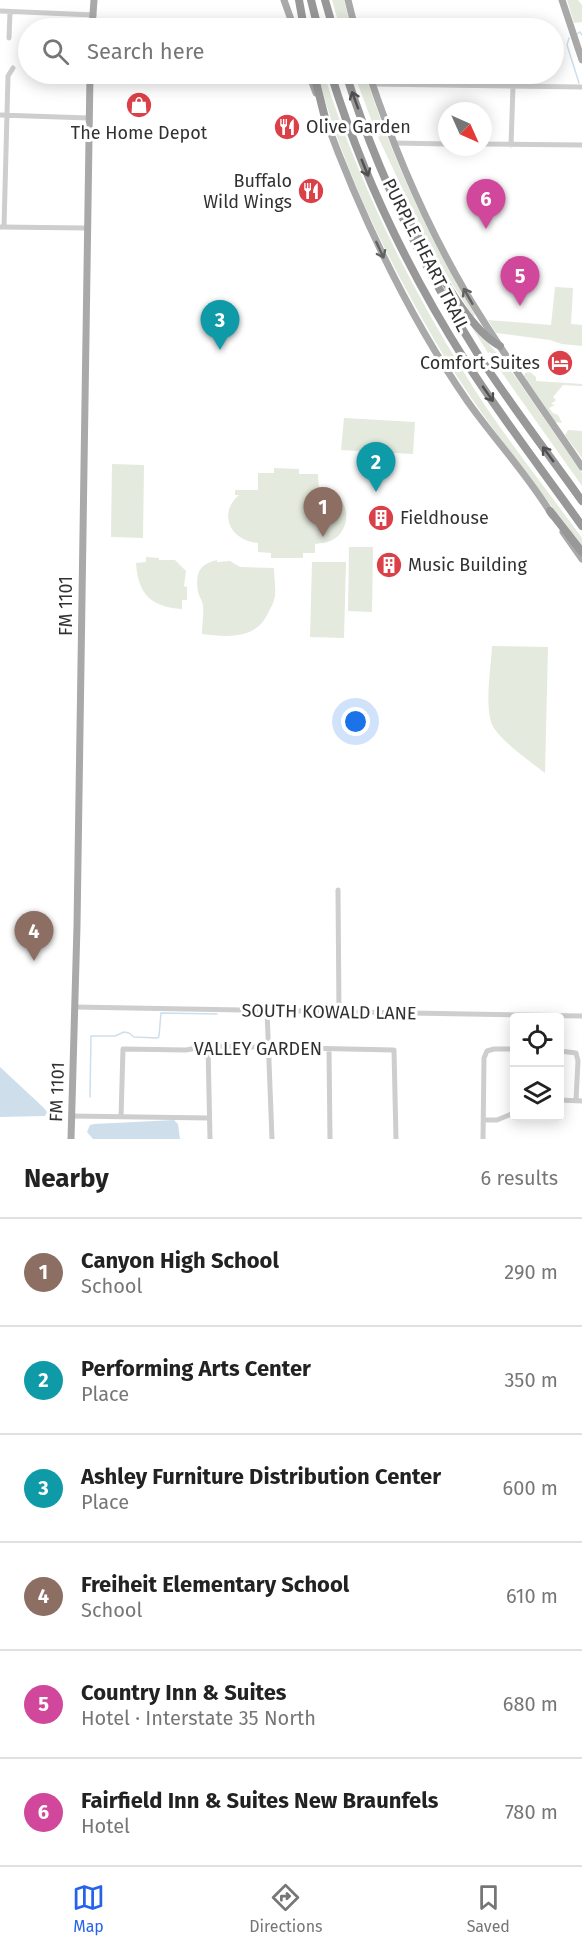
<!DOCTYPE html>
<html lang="en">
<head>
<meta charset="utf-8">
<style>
  body { margin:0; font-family:"Fira Sans",sans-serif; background:#f6f6f6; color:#222 }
  .controls { position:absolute; right:18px; bottom:18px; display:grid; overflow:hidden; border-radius:6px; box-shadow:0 3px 15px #0003 }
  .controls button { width:54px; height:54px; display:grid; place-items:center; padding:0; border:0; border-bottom:2px solid #e0e0e0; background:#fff; color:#222; font:30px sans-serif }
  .compass { position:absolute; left:438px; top:102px; width:54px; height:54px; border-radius:50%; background:#fff; box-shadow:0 3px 15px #0003; rotate:135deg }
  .you { position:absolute; left:356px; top:722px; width:21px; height:21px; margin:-15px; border:4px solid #fff; border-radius:50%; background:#1a73e8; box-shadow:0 0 0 9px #1a73e833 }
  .badge { display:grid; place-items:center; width:39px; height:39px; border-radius:50%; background:#2563eb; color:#fff; font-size:20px; font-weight:700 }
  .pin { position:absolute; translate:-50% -50px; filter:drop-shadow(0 2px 3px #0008) }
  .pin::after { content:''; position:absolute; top:32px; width:21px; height:18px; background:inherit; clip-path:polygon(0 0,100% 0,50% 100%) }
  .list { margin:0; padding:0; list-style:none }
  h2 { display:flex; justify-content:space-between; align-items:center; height:78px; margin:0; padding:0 24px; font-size:26px }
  h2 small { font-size:20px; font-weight:400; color:#767676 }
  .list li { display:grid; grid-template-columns:39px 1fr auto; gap:18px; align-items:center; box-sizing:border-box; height:108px; padding:0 24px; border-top:2px solid #e0e0e0 }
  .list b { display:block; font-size:22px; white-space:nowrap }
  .list p { margin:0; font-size:20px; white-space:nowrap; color:#767676 }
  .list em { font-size:20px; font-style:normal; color:#767676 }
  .icon { flex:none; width:33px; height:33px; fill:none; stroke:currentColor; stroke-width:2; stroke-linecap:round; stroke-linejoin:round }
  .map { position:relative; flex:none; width:582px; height:1139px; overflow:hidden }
  .search { position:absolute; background:#fff; box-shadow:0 3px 15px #0003; left:18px; right:18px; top:18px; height:66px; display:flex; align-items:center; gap:15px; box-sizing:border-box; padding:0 21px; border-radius:33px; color:#767676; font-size:22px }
  .sheet { height:726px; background:#fff }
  nav { display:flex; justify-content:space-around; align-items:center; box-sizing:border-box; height:84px; border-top:2px solid #e0e0e0; background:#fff; font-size:16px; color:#767676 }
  nav a { display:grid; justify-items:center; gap:3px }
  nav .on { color:#2563eb }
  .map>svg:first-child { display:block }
</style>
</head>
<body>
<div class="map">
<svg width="582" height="1139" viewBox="0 0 582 1139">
  <rect width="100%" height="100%" fill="#fff"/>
  <!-- green -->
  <path fill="#e4eade" d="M332,0H344L351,28H340Z
    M567,0H578L582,5V22L574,23Z
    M420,20L426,23L429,28H360L359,27L363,23Z
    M318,74H324C357,178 405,278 463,371C498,429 542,483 582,538V546C540,491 496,436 458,378C442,354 428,329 414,304C374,231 338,154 318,74Z
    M354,74H365C392,158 429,238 475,315L473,316L449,279L422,231L423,228H421L378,137L380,136L379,134L377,135Z
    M555,287L573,288L571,324L582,325V346L562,344L550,340L496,333L488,320L551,325Z
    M458,305L514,375L582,473V486L490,356L492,354L490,352L488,353Z
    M530,372L536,377V381L582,384V386L563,385L553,397L556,400L551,404L555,405L549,408L553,413L558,415L562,423L555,422L526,380L527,378L524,377L525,373Z
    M344,418L415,422L413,454L341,450Z
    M568,430L582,431V458L565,435Z
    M112,464L144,465L143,538L111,537Z
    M274,468L299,469V474H318L319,490C323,491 329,492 333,494C351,503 350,529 334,539C328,543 321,543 315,544V553H303V558H271V553L258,552V543C231,541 217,514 239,495H235V490H258V473H274Z
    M349,547H373L372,612L348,611Z
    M146,557L159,558V560H175L186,571L184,586L187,587V600H182V609C151,607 138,594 136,563L146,562Z
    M217,560V562L230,561L240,567L274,568C274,577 276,587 275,596C274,602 271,608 268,613C256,640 227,637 202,634C202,625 204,615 203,605C202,600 199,596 198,592C195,574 199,564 217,560Z
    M312,562H346L344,638L310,637Z
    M492,646L548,647L545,773C531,762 496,738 491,722C485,701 491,668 492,646Z"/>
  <!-- water -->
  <path fill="#cedfeb" d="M0,1067L44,1108L47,1112L45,1116L0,1117Z
    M174,1120L178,1124L180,1139H93L87,1132L90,1125L94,1124Z"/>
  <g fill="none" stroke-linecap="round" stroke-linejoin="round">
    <!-- stream -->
    <path stroke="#cedfeb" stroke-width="1.5" d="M577,34L580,32L582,35
      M569,38L567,45L579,83
      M90,1097L91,1036H115L124,1032L129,1033L134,1037L158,1038L159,1036L161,1013L217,1014"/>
    <!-- minor -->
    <path stroke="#cecece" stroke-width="5" d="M0,11L94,15
      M9,38L10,12
      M373,84L582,87
      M0,115L88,118
      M394,143L447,144
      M483,144L582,145
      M511,145L513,87
      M0,227L86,228
      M4,227L8,76L13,68
      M338,890L339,1013
      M75,1007L582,1016
      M267,1010L272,1139
      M208,1046L210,1139
      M329,1049L330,1139
      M560,1051L576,1053L578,1061L576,1100
      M560,1100L582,1101
      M71,1116L209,1118
      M121,1117L123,1049L186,1050L208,1046L394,1050L396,1139
      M484,1120H497L514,1113
      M483,1139L484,1058L487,1051L494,1049H514"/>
    <!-- major -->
    <path stroke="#a9a9a9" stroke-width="7" d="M284,0L294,28
      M348,0L355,28
      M562,0L582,60
      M92,28L94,0
      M309,74L316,93
      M369,74C394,149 425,222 465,291C501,352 543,409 582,467
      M325,118C362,218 407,314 468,402C495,440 528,475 552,515
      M563,532L582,559
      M71,1139L77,926L90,74"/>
    <!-- highway -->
    <path stroke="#989898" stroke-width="8" d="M299,0L304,28
      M311,0L318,28
      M325,0L333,28
      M314,74L326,122
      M331,74C362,175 409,272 466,362C502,418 543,471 582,526
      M346,74C377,172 422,265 477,353C510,404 547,452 582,501
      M408,220C430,253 465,328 500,346
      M550,511L582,552"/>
  </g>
  <!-- one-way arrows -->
  <defs><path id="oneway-shaft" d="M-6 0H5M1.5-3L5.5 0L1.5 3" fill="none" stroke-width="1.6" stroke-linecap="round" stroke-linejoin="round" transform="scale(1.5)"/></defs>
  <g stroke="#505050">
    <use href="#oneway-shaft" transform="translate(355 100) rotate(-110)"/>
    <use href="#oneway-shaft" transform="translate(365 168) rotate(68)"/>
    <use href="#oneway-shaft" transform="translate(488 394) rotate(55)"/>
    <use href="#oneway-shaft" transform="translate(548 454) rotate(-126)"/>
  </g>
  <g stroke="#616161">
    <use href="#oneway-shaft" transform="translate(380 250) rotate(65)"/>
    <use href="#oneway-shaft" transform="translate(468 296) rotate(-120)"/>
  </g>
  <!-- icons -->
  <defs>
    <g id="shop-disc" transform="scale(1.35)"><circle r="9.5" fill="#db4048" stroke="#fff"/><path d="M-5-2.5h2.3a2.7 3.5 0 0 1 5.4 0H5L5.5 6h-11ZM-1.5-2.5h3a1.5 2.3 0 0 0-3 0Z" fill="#fff"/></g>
    <g id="restaurant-disc" transform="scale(1.35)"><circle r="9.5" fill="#db4048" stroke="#fff"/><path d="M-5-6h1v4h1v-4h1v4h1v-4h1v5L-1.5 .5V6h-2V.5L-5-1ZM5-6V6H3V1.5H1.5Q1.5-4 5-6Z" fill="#fff"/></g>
    <g id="hotel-disc" transform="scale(1.35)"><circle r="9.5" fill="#db4048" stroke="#fff"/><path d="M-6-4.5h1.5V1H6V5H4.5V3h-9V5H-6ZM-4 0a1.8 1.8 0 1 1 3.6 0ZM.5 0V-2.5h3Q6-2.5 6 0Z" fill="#fff"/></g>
    <g id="building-disc" transform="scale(1.35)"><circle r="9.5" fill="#db4048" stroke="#fff"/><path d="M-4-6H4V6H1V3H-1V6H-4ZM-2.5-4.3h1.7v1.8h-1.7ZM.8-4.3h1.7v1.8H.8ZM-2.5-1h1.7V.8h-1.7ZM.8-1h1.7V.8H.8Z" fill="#fff"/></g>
  </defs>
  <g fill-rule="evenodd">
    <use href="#shop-disc" x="139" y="105"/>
    <use href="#restaurant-disc" x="287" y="127"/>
    <use href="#restaurant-disc" x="311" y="191"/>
    <use href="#hotel-disc" x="560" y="363"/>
    <use href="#building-disc" x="381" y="518"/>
    <use href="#building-disc" x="389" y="565"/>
  </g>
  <g text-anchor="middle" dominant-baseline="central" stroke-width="6" stroke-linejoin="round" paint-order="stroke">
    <!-- poi labels -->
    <g font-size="18" fill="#313131" stroke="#fff" text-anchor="start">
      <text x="306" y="127">Olive Garden</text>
      <text x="139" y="133" text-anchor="middle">The Home Depot</text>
      <text x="292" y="181" text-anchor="end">Buffalo<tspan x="292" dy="21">Wild Wings</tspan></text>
      <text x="540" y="363" text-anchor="end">Comfort Suites</text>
      <text x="400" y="518">Fieldhouse</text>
      <text x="408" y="565">Music Building</text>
    </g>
    <!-- street labels -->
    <g font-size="18" fill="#313131" stroke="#fff">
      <text transform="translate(426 255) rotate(63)">PURPLE HEART TRAIL</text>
      <text transform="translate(66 606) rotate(-90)">FM 1101</text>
      <text transform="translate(329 1012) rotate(1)">SOUTH KOWALD LANE</text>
      <text x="258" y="1049">VALLEY GARDEN</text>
      <text transform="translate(57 1092) rotate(-88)">FM 1101</text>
    </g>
  </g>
</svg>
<div class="controls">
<button><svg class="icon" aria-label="locate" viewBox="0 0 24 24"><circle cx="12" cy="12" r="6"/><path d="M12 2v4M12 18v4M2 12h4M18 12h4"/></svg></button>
<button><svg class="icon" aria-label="layers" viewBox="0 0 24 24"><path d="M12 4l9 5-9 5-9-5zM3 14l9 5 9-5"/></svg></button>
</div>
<svg class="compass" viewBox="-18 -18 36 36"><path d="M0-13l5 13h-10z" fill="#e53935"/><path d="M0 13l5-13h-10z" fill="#767676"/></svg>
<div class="you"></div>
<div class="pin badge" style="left:323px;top:537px;background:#8d6e63">1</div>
<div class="pin badge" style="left:376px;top:492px;background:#0f9aa8">2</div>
<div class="pin badge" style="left:220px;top:350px;background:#0f9aa8">3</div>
<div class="pin badge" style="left:34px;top:961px;background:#8d6e63">4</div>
<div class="pin badge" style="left:520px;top:306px;background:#d1479c">5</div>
<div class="pin badge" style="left:486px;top:229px;background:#d1479c">6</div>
<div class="search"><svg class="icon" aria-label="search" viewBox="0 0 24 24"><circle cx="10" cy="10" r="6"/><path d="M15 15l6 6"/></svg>Search here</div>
</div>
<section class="sheet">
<h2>Nearby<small>6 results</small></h2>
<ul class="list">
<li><span class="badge" style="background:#8d6e63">1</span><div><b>Canyon High School</b><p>School</p></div><em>290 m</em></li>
<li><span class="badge" style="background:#0f9aa8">2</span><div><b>Performing Arts Center</b><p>Place</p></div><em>350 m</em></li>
<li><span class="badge" style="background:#0f9aa8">3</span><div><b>Ashley Furniture Distribution Center</b><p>Place</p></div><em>600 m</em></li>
<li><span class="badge" style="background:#8d6e63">4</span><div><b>Freiheit Elementary School</b><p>School</p></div><em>610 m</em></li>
<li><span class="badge" style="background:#d1479c">5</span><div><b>Country Inn &amp; Suites</b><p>Hotel · Interstate 35 North</p></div><em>680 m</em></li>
<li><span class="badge" style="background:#d1479c">6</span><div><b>Fairfield Inn &amp; Suites New Braunfels</b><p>Hotel</p></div><em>780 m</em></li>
</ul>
</section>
<nav>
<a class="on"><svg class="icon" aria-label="map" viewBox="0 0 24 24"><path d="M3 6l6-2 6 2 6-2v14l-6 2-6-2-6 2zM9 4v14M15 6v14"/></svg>Map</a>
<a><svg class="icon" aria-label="directions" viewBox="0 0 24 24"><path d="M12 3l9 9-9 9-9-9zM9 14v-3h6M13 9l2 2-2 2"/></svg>Directions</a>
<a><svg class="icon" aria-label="saved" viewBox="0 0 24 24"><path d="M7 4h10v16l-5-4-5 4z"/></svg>Saved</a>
</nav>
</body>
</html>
